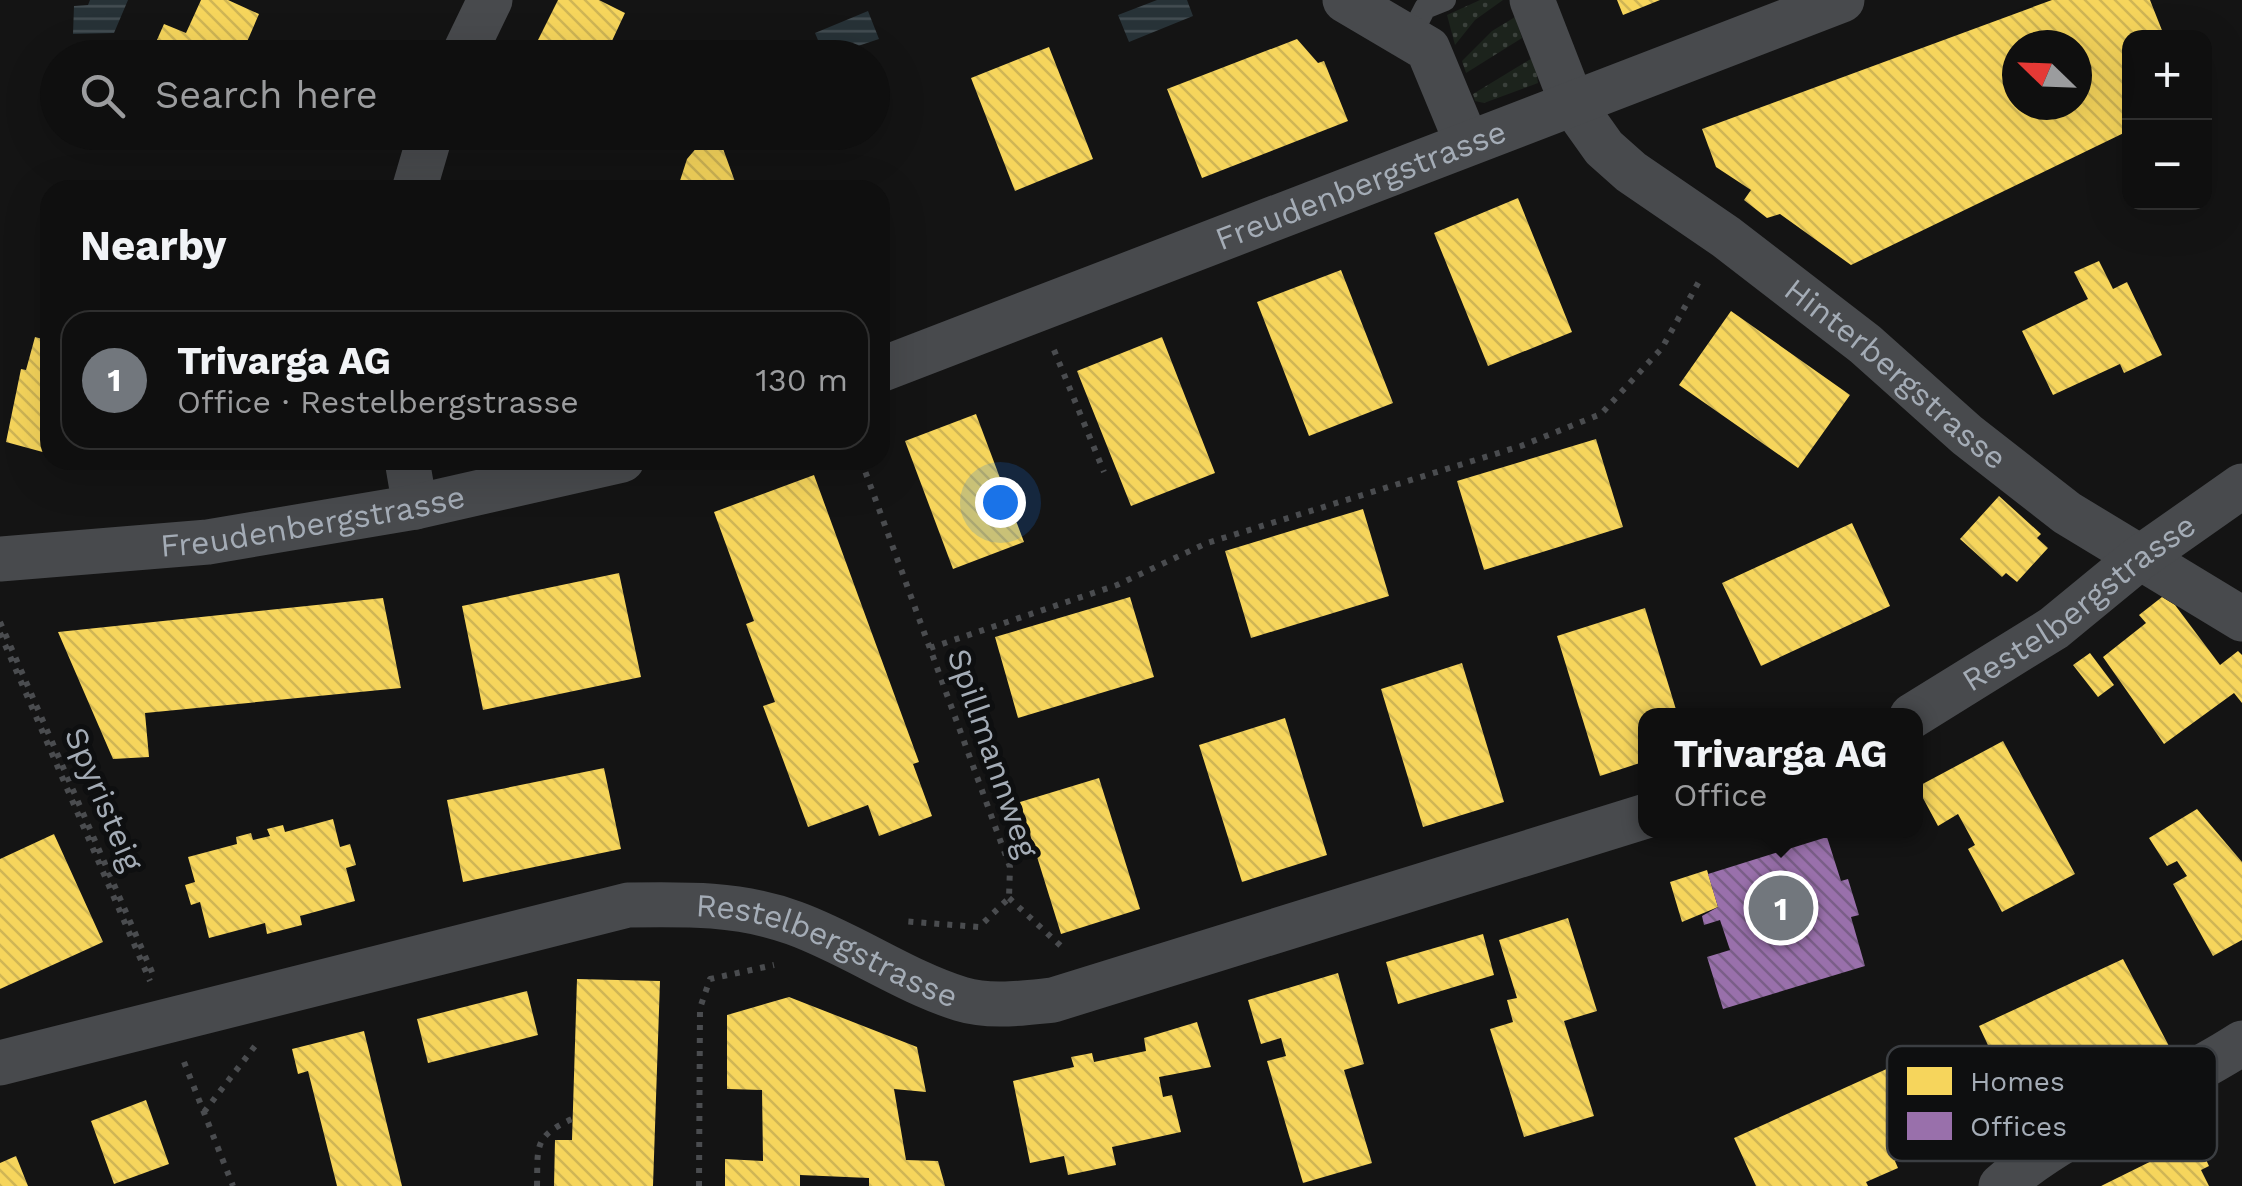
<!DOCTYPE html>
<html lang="en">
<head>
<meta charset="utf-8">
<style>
  body { margin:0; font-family:"Work Sans",sans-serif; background:#181818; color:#f1f3f6 }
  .controls { position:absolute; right:30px; top:30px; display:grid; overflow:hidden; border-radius:20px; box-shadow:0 10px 40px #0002 }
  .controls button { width:90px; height:90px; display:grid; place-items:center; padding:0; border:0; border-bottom:2px solid #2f2f2f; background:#0f0f0f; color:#f1f3f6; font:50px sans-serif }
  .compass { position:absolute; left:2002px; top:30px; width:90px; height:90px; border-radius:50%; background:#0f0f0f; box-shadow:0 10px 40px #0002; rotate:293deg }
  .you { position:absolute; left:1000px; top:502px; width:35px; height:35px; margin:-25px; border:8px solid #fff; border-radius:50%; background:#1a73e8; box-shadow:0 0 0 15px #1a73e833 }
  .badge { display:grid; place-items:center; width:65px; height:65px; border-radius:50%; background:#72777d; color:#fff; font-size:32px; font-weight:700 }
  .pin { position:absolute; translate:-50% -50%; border:5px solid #fff; box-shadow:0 2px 10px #0006 }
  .popup { position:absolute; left:1638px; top:708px; width:285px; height:130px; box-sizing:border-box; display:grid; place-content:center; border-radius:20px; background:#0f0f0f; filter:drop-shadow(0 2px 8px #0005); font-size:32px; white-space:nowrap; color:#9b9c9e }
  .popup b { font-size:38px; color:#f1f3f6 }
  .popup::after { content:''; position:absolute; left:50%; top:100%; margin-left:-20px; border:20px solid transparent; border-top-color:#0f0f0f }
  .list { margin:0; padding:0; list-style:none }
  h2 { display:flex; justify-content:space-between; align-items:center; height:130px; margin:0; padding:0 40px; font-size:42px }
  h2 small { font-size:32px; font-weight:400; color:#9b9c9e }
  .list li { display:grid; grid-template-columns:65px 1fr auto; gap:30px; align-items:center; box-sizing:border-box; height:140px; margin:0 20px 20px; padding:0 20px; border:2px solid #2f2f2f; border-radius:30px }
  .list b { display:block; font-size:38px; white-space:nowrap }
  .list p { margin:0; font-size:32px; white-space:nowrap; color:#9b9c9e }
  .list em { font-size:32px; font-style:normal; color:#9b9c9e }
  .icon { flex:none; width:55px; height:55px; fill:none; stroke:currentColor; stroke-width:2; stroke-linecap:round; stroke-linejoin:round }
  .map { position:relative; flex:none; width:2242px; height:1186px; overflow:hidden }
  .search { position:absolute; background:#0f0f0f; box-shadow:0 10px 40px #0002; left:40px; top:40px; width:850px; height:110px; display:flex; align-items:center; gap:25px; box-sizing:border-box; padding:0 35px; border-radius:55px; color:#9b9c9e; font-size:38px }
  .panel { position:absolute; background:#0f0f0f; box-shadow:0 10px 40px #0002; left:40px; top:180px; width:850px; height:290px; border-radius:30px }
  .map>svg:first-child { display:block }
</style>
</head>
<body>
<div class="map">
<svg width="2242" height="1186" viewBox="0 0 2242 1186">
  <defs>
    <pattern id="grass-dots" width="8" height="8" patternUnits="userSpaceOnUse" patternTransform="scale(2.5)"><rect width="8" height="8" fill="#1c231c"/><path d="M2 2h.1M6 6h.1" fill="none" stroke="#3a403b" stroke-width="1.8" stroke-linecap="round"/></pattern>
    <pattern id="water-rules" width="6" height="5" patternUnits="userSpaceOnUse" patternTransform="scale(2.5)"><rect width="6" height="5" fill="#273237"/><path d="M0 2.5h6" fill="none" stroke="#434d52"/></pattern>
    <pattern id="homes-back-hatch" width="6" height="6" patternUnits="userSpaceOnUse" patternTransform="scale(2.5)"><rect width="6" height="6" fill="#f6d55c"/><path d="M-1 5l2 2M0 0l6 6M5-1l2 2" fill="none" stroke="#cfb555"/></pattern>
    <pattern id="offices-back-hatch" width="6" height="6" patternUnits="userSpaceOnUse" patternTransform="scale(2.5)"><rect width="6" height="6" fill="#9970ab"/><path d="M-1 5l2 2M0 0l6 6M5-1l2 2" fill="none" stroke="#7a5e88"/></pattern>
  </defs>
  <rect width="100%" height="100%" fill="#141414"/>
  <!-- grass -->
  <path fill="url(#grass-dots)" d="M1480,0H1503L1475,20L1455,45L1447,15Z
    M1515,17L1522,38L1466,73L1462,61L1492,31Z
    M1534,57L1538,83L1484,103L1475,101L1473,94Z"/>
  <!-- water -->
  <path fill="url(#water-rules)" d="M90,0H128L114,33L73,34L74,6L88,5Z
    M1157,0H1187L1193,16L1129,42L1118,15Z
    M868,11L879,39L825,57L815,33Z"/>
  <!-- homes -->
  <path fill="url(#homes-back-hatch)" fill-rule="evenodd" d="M201,0H228L259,14L240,58H149L164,24L186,33Z
    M558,0H599L625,13L604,58H529Z
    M1617,0H1660L1623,15Z
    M2052,0H2150L2165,38H2130V130L1851,265L1780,214L1767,218L1744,200L1751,190L1716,167L1702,129ZM2017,45H2077V105H2017Z
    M1297,39L1318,63L1324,61L1348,121L1202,178L1167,89Z
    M1049,47L1093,159L1015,191L971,78Z
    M710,132H717L738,190H677L687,159Z
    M1518,198L1572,332L1488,366L1434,233Z
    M2099,261L2113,289L2127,282L2162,355L2124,373L2120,364L2053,395L2022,331L2088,299L2074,272Z
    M1341,270L1393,403L1309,436L1257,302Z
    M1731,311L1850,395L1798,468L1679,385Z
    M35,337L50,341V454L6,442L21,369L26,370Z
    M1162,337L1215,473L1131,506L1077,371Z
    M976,414L1024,542L953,569L905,441Z
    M1596,439L1623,527L1484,570L1457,481Z
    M814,475L919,762L913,764L932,816L879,836L868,805L808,827L763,706L775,702L746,624L754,621L714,512Z
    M1999,496L2041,534L2037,538L2048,548L2017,582L2006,573L2002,577L1960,539Z
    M1363,509L1389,596L1251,638L1225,551Z
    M1852,523L1890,606L1761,666L1722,583Z
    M619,573L641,677L483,710L462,606Z
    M1130,597L1154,677L1018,718L995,637Z
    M2162,597L2175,605L2220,665L2238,651L2242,655V703L2234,693L2164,744L2103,657L2146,623L2139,615Z
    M383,598L401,688L145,713L149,757L113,759L58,632Z
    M1645,608L1678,716H1646V761L1600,776L1557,636Z
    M2090,653L2114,685L2098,697L2073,665Z
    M1462,663L1504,802L1423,827L1381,689Z
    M1285,718L1327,855L1242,882L1199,745Z
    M2003,741L2075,874L2002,912L1968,849L1975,845L1958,814L1938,826L1917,787Z
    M604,768L621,849L463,882L447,800Z
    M1099,778L1140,909L1061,934L1020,802Z
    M2197,809L2242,862V940L2213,956L2173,884L2187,876L2177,861L2167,866L2149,838Z
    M333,819L340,847L350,844L356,865L346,868L355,901L300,916L302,925L267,934L265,923L209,938L200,902L191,905L185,885L195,882L188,857L237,844L236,837L251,833L253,840L270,836L267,829L283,825L285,832Z
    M54,834L103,942L0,989V859Z
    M1707,870L1718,907L1682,922L1670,882Z
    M1568,918L1597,1011L1564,1021L1594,1116L1524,1137L1490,1029L1513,1022L1507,1000L1517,998L1499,940Z
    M1483,934L1494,975L1398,1004L1386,962Z
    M2123,959L2169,1046L2110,1074L2105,1063L2047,1091L2053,1102L2023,1116L2020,1110L1979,1130L1961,1093L2001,1073L1979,1026Z
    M1338,973L1364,1064L1344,1070L1372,1163L1303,1183L1267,1061L1286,1056L1281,1038L1261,1044L1248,1000Z
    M577,979L660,981L653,1186H554L555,1140H572Z
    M527,991L538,1035L428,1063L417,1019Z
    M789,997L917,1047L926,1092L894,1089L906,1160L938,1161L945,1186H869V1178L800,1175V1186H725V1159L763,1161L762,1090L727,1089V1015Z
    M1197,1022L1211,1067L1159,1077L1163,1097L1172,1095L1181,1132L1112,1147L1116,1165L1068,1175L1064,1156L1030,1163L1013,1081L1074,1067L1071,1057L1092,1053L1094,1062L1146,1051L1144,1038Z
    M364,1031L402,1186H337L308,1071L298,1074L292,1049Z
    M1891,1067L1927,1146L1895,1161L1898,1168L1866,1182L1868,1186H1756L1734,1138Z
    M146,1100L169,1164L114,1184L91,1121Z
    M2188,1143L2190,1147L2198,1143L2209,1166L2201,1170L2209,1186H2101Z
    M16,1156L28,1186H0V1163Z"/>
  <!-- offices -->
  <path fill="url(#offices-back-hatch)" d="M1827,837L1841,881L1848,879L1859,915L1851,917L1865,966L1723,1009L1707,957L1730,950L1720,920L1704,925L1702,916L1718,907L1708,874Z"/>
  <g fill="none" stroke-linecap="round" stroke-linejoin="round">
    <!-- path -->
    <path stroke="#4a4c4f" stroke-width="6" stroke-dasharray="5 8" stroke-linecap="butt" d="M1054,350L1104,472
      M861,460L1010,867L1009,898L979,927L902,921
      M0,622L155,979
      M0,633L150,981
      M930,648L1117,585L1207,543L1521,446L1601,414L1662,348L1702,276
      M1009,898L1063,948
      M184,1062L233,1186
      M204,1112L255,1046
      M537,1186C538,1146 533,1137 572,1119
      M699,1186L700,1008L710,979L774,965"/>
    <!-- service -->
    <path stroke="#484a4d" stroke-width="22" d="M1411,35L1425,8L1445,0"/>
    <!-- minor -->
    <g stroke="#484a4d" stroke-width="45">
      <path d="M1345,0L1428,49L1467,143"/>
      <path id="s1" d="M1532,0L1572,103L1604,148L1631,172L1726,237L1865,344L1967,435L2067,513L2242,619"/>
      <path d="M462,58L490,0"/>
      <path d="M414,190L431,132"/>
      <path id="s2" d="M880,370L1842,0"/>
      <path d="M407,460L415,507"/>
      <path id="s3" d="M0,559L208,542L415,507L622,460"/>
      <path id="s4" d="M1912,716L2054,628L2138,559L2242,486"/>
      <path id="s5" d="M0,1063L628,905C685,904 740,903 794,923C852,944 903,981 961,999C990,1008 1023,1003 1053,1000L1646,816"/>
      <path d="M2001,1186C2070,1125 2164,1094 2242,1043"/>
    </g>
  </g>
  <g text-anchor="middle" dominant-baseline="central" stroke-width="10" stroke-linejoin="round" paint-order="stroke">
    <!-- street labels -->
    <g font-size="32" fill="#a4acb6" stroke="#0e0f10">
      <text stroke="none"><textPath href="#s2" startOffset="515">Freudenbergstrasse</textPath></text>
      <text stroke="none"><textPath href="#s1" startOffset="535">Hinterbergstrasse</textPath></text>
      <text stroke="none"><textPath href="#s3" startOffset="315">Freudenbergstrasse</textPath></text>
      <text stroke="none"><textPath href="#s4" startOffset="202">Restelbergstrasse</textPath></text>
      <text transform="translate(993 753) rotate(71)">Spillmannweg</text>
      <text transform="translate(104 799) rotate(67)">Spyristeig</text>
      <text stroke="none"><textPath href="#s5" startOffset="855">Restelbergstrasse</textPath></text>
    </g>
  </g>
  <!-- legend -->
  <rect x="1887" y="1046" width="330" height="115" rx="15" fill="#0e0f10" stroke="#3b3e42" stroke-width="2.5"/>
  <rect x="1907" y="1067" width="45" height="28" fill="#f6d55c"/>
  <rect x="1907" y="1112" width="45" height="28" fill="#9970ab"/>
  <g font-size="28" fill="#a4acb6">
    <text x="1970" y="1091">Homes</text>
    <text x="1970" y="1136">Offices</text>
  </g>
</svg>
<div class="controls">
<button>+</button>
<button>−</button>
</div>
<svg class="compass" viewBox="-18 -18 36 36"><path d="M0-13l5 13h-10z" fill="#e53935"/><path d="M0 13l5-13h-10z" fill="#9b9c9e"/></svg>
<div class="you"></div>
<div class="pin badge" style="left:1781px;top:908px">1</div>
<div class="popup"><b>Trivarga AG</b>Office</div>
<div class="search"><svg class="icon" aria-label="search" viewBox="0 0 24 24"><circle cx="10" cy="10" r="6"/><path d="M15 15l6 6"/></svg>Search here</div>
<section class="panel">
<h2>Nearby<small></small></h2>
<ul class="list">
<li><span class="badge">1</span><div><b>Trivarga AG</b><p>Office · Restelbergstrasse</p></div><em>130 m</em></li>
</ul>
</section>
</div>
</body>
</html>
